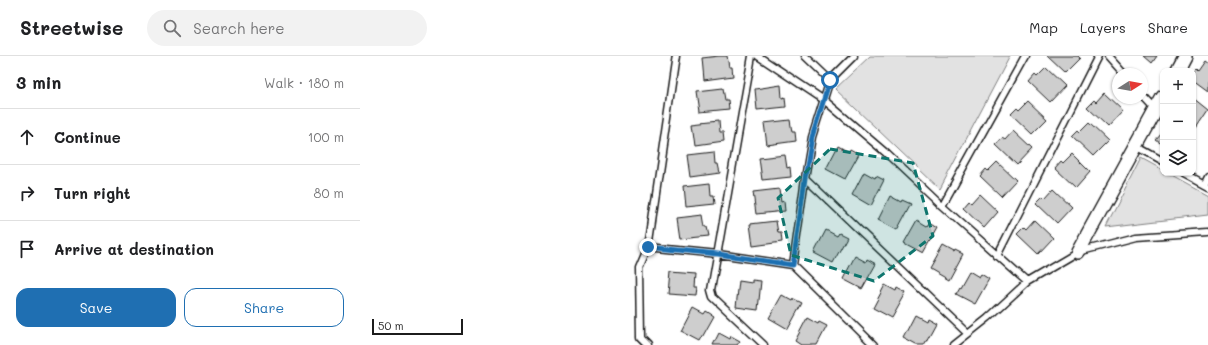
<!DOCTYPE html>
<html lang="en">
<head>
<meta charset="utf-8">
<style>
  body { margin:0; font-family:Mali,sans-serif; background:#f2f2f2; color:#202124 }
  .controls { position:absolute; right:12px; top:12px; display:grid; overflow:hidden; border-radius:8px; box-shadow:0 1px 3px #0004 }
  .controls button { width:36px; height:36px; display:grid; place-items:center; padding:0; border:0; border-bottom:1px solid #e0e0e0; background:#fff; color:#202124; font:20px sans-serif }
  .compass { position:absolute; left:752px; top:12px; width:36px; height:36px; border-radius:50%; background:#fff; box-shadow:0 1px 3px #0004; rotate:79deg }
  .scale { position:absolute; left:12px; bottom:10px; width:91px; box-sizing:border-box; padding-left:4px; border:2px solid #1c1c1c; border-top:0; font-size:11px; line-height:14px; white-space:nowrap; color:#1c1c1c; -webkit-text-stroke:3px #fff; paint-order:stroke }
  .stop { position:absolute; width:12px; height:12px; margin:-9px; border:3px solid #1f6fb2; border-radius:50%; background:#fff }
  .stop.end { background:#1f6fb2; border-color:#fff; box-shadow:0 1px 4px #0008 }
  .list { margin:0; padding:0; list-style:none }
  h2 { display:flex; justify-content:space-between; align-items:center; height:52px; margin:0; padding:0 16px; font-size:17px }
  h2 small { font-size:13px; font-weight:400; color:#757577 }
  .list li { display:grid; grid-template-columns:26px 1fr auto; gap:12px; align-items:center; box-sizing:border-box; height:56px; padding:0 16px; border-top:1px solid #e0e0e0 }
  .list b { display:block; font-size:15px; white-space:nowrap }
  .list em { font-size:13px; font-style:normal; color:#757577 }
  .actions { display:flex; gap:8px; padding:12px 16px }
  .actions a { flex:1; padding:9px 0; border:1px solid #1f6fb2; border-radius:12px; text-align:center; font-size:14px; color:#1f6fb2 }
  .actions .main { background:#1f6fb2; color:#fff }
  .icon { flex:none; width:22px; height:22px; fill:none; stroke:currentColor; stroke-width:2; stroke-linecap:round; stroke-linejoin:round }
  .map { position:relative; flex:none; width:848px; height:289px; overflow:hidden }
  header { display:flex; align-items:center; gap:24px; box-sizing:border-box; height:56px; padding:0 20px; background:#fff; border-bottom:1px solid #e0e0e0 }
  header strong { font-size:19px }
  nav { display:flex; gap:22px; margin-inline-start:auto; font-size:14px }
  .search { width:280px; height:36px; background:#f2f2f2; display:flex; align-items:center; gap:10px; box-sizing:border-box; padding:0 14px; border-radius:22px; color:#757577; font-size:15px }
  main { display:flex }
  aside { flex:1; background:#fff }
  .map>svg:first-child { display:block }
</style>
</head>
<body>
<header>
<strong>Streetwise</strong>
<div class="search"><svg class="icon" aria-label="search" viewBox="0 0 24 24"><circle cx="10" cy="10" r="6"/><path d="M15 15l6 6"/></svg>Search here</div>
<nav><a>Map</a><a>Layers</a><a>Share</a></nav>
</header>
<main>
<aside>
<h2>3 min<small>Walk · 180 m</small></h2>
<ul class="list">
<li><svg class="icon" aria-label="ahead" viewBox="0 0 24 24"><path d="M12 20V5M6 11l6-6 6 6"/></svg><div><b>Continue</b></div><em>100 m</em></li>
<li><svg class="icon" aria-label="right" viewBox="0 0 24 24"><path d="M7 20v-9h11M14 6l5 5-5 5"/></svg><div><b>Turn right</b></div><em>80 m</em></li>
<li><svg class="icon" aria-label="arrive" viewBox="0 0 24 24"><path d="M6 21V4h12l-3 4 3 4H6"/></svg><div><b>Arrive at destination</b></div></li>
</ul>
<div class="actions"><a class="main">Save</a><a>Share</a></div>
</aside>
<div class="map">
<svg width="848" height="289" viewBox="0 0 848 289">
  <rect width="100%" height="100%" fill="#fff"/>
  <filter id="ink" filterUnits="userSpaceOnUse"><feTurbulence type="fractalNoise" baseFrequency=".025" numOctaves="2"/><feDisplacementMap in="SourceGraphic" scale="8" xChannelSelector="R" yChannelSelector="G"/><feConvolveMatrix kernelMatrix="1 2 1 2 8 2 1 2 1" color-interpolation-filters="sRGB"/></filter>
  <g filter="url(#ink)">
    <!-- green -->
    <path fill="#e2e2e2" stroke="#7f7f7f" d="M510,0H650L580,133L475,33Z
      M781,102L803,114V117H808L848,139V159L746,171Z"/>
    <!-- building -->
    <path fill="#cecece" stroke="#1c1c1c" d="M359,0H367L369,11H372L373,20L344,24L342,2Z
      M687,0H718L720,2L705,17Z
      M784,0H797L792,7Z
      M844,5L848,8V35L833,24V15L835,13L837,15Z
      M686,12L705,30L690,46L669,26L675,19L677,21Z
      M421,29L422,42L425,41L426,51L397,54L395,33Z
      M363,32L365,44H368L369,53L340,56L337,35Z
      M744,37L763,55L748,71L727,51L734,44L736,46Z
      M833,42L848,54L836,72L833,70Z
      M668,45L687,63L672,78L651,58L657,52L659,54Z
      M359,64L360,76H363L364,85L336,89L333,67Z
      M430,64L432,76H435L436,85L407,89L404,67Z
      M729,67L748,85L733,100L712,80L718,74L720,76Z
      M653,75L672,93L657,109L636,89L642,82L645,84Z
      M802,77H803V89L796,84Z
      M478,90L489,96L490,93L499,98L485,123L466,113Z
      M354,96L355,108H358L360,117L331,121L328,99Z
      M712,98L730,116L716,132L695,112L701,105L703,107Z
      M425,99L427,112L430,111L431,121L402,124L399,102Z
      M637,106L656,124L641,140L620,120L626,113L628,115Z
      M504,116L515,122L516,120L524,124L511,150L492,139Z
      M350,127L351,139H354L355,148L326,151L324,130Z
      M419,133L421,146L424,145L425,155L396,158L393,136Z
      M693,133L712,151L697,167L676,147L683,140L685,142Z
      M619,138L638,156L624,172L603,152L609,145L611,147Z
      M530,140L541,146L542,144L551,148L537,174L518,164Z
      M343,159L345,171H347L349,180L320,183L317,162Z
      M557,164L567,170L569,167L577,172L563,197L544,187Z
      M674,164L693,182L678,198L657,178L664,171L666,173Z
      M416,165L418,177H421L422,186L393,190L390,168Z
      M466,174L477,180L479,177L487,181L473,207L454,197Z
      M583,190L594,196L595,194L603,198L589,224L570,213Z
      M495,200L506,206L507,203L516,208L502,233L483,223Z
      M609,215L619,221L621,218L629,223L615,248L596,238Z
      M310,216L336,218L335,231H338L337,240L308,238Z
      M392,224L401,225L398,254L376,251L379,225L392,227Z
      M525,229L536,235L537,232L546,237L532,262L513,252Z
      M422,239L433,245L434,243L442,247L428,273L409,262Z
      M333,252L344,258L346,255L354,260L340,285L321,275Z
      M555,259L566,265L567,262L576,267L564,289H556L543,282Z
      M447,262L458,268L459,266L467,270L457,289H441L435,285Z
      M359,277L370,283L371,280L380,285L377,289H353Z"/>
    <g fill="none" stroke-linecap="round" stroke-linejoin="round">
      <!-- service casing -->
      <g stroke="#1c1c1c" stroke-width="9">
        <path id="service" d="M392,0L351,234L353,241L404,289
          M398,0L464,44L526,97L582,150L667,226
          M445,0L470,24
          M748,0L764,18
          M782,39L796,54
          M776,90L803,105
          M824,117L848,130
          M445,122L608,278
          M844,128L848,120
          M582,150L665,0
          M288,191L358,198L433,209L514,289
          M637,200L738,0
          M433,209L445,122L452,81L470,24L494,0
          M287,289L280,282L279,212L288,191L316,0
          M594,289L628,262L667,226L718,196L776,181L848,176"/>
      </g>
      <!-- minor casing -->
      <g stroke="#1c1c1c" stroke-width="16">
        <path id="minor" d="M817,15L825,0
          M718,196L803,41"/>
      </g>
      <!-- service -->
      <use href="#service" stroke="#fff" stroke-width="6"/>
      <!-- minor -->
      <use href="#minor" stroke="#fff" stroke-width="13"/>
    </g>
  </g>
  <g fill="none" stroke-linecap="round" stroke-linejoin="round" filter="url(#ink)">
    <!-- route -->
    <path stroke="#1f6fb2" stroke-width="5" d="M288,191L358,198L433,209L445,122L452,81L470,24"/>
  </g>
  <!-- marked area -->
  <path fill="#0f766e" fill-opacity="0.2" stroke="#0f766e" stroke-width="3" stroke-dasharray="8 5" stroke-linejoin="round" d="M470,93L553,107L573,180L514,225L431,199L418,142Z"/>
</svg>
<div class="controls">
<button>+</button>
<button>−</button>
<button><svg class="icon" aria-label="layers" viewBox="0 0 24 24"><path d="M12 4l9 5-9 5-9-5zM3 14l9 5 9-5"/></svg></button>
</div>
<svg class="compass" viewBox="-18 -18 36 36"><path d="M0-13l5 13h-10z" fill="#e53935"/><path d="M0 13l5-13h-10z" fill="#757577"/></svg>
<div class="scale">50 m</div>
<div class="stop" style="left:470px;top:24px"></div>
<div class="stop end" style="left:288px;top:191px"></div>
</div>
</main>
</body>
</html>
